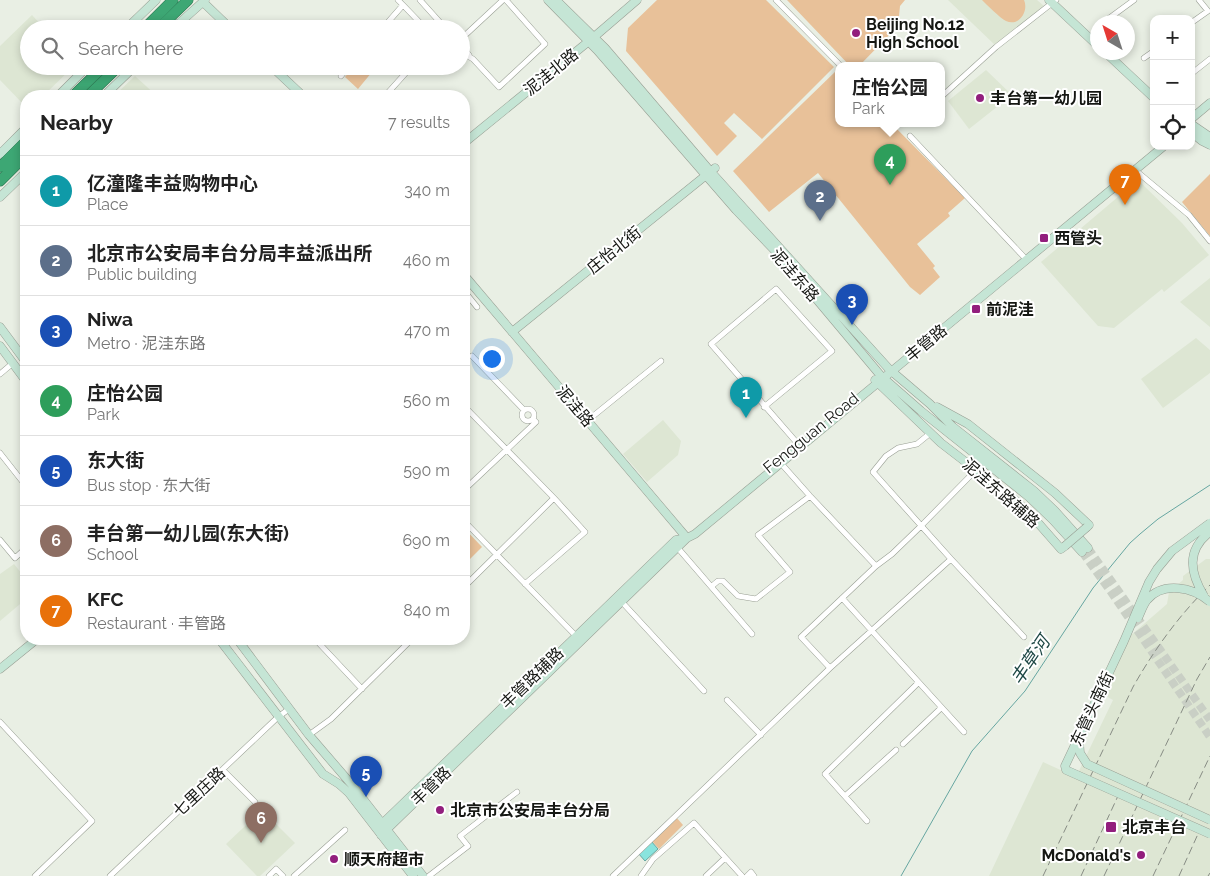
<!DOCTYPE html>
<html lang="en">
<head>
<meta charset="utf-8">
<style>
  body { margin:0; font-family:Raleway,"Noto Sans SC",sans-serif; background:#f2f2f2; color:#222 }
  .controls { position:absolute; right:15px; top:15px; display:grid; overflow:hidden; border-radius:10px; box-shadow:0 2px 8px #0003 }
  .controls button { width:45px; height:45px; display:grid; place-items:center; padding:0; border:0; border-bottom:1px solid #e0e0e0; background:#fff; color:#222; font:25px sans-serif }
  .compass { position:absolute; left:1090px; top:15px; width:45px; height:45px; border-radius:50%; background:#fff; box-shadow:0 2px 8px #0003; rotate:321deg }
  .you { position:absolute; left:491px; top:358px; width:18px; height:18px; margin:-12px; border:4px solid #fff; border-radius:50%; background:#1a73e8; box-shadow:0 0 0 8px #1a73e833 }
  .badge { display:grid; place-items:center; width:32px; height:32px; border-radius:50%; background:#b45309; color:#fff; font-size:16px; font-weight:700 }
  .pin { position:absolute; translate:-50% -41px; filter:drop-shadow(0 1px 2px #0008) }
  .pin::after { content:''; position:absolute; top:26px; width:18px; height:15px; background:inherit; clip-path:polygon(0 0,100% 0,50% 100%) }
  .popup { position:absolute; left:835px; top:62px; width:110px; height:65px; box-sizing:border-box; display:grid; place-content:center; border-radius:10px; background:#fff; filter:drop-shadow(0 1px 4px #0005); font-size:16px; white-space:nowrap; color:#767676 }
  .popup b { font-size:19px; color:#222 }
  .popup::after { content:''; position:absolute; left:50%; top:100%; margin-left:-10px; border:10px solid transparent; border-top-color:#fff }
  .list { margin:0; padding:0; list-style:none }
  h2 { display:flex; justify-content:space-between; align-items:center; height:65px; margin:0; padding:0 20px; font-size:21px }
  h2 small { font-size:16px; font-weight:400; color:#767676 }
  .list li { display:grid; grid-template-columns:32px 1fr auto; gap:15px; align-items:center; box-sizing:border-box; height:70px; padding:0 20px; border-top:1px solid #e0e0e0 }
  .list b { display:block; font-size:19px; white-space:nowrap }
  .list p { margin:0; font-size:16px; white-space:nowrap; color:#767676 }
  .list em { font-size:16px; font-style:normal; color:#767676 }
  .icon { flex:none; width:28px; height:28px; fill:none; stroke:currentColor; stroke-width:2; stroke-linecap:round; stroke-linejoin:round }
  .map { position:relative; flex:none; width:1210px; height:876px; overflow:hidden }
  .search { position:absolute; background:#fff; box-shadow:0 2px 8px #0003; left:20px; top:20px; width:450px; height:55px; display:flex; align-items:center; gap:12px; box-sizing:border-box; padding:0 18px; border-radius:28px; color:#767676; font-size:19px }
  .panel { position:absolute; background:#fff; box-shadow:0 2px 8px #0003; left:20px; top:90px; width:450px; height:555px; border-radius:20px }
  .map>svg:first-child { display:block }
</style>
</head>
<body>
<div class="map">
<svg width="1210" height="876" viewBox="0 0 1210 876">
  <rect width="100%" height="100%" fill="#e9efe4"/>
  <!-- built -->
  <path fill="#dde6d3" d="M948,0H1037L1044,6L996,46Z
    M32,15L45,29H29V66H74L43,96H26V107L0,80V46Z
    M986,70L1012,95L969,129L948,101Z
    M135,76L157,96H114Z
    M1138,180L1182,223L1209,255L1164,292L1162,289L1114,328L1098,326L1041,262Z
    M1210,278V327L1180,302Z
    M1196,338L1210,350V373L1163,408L1141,379Z
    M663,420L681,441L678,455L647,482L623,454Z
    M1206,559H1210V876H989L1043,762L1076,777L1113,700L1102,694L1130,636L1167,604L1169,592L1183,580V576Z
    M14,564L26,579V599L0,621V574Z
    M262,810L295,843L260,876H257L226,844Z"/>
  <!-- green -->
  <path fill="#e8c199" d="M657,0H766L834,67L762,139L734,113L724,123L737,136L717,156L626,51L628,28Z
    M787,0H905L900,6L898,26L859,66H850Z
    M982,0H1024C1029,11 1019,27 1006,21C1000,18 987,5 982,0Z
    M354,66H377L358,89L345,77Z
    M838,69L839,124H892L965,198L948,213L950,216L917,244L935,266L933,268L940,277L920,295L910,287L818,173L769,212L733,171Z
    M1210,174V236L1182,202Z
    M464,528L482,547L464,565Z
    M676,817L683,825L659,849L652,841Z"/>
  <!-- water -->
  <path fill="#89e4de" stroke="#66a6a1" d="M651,841L658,849L645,861L638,853Z"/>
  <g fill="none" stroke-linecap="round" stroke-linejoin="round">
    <!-- stream -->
    <path stroke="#66a6a1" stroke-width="1" d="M901,876L972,751L1025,691L1093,588L1130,543L1140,534L1158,519L1210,485"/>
    <!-- secondary-tunnel -->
    <path stroke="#c9cfc5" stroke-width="8" stroke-dasharray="8 4" stroke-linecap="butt" d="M1088,548L1210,720
      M1082,552L1111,592L1210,737"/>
    <!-- street casing -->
    <g stroke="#989e93" stroke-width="6">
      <path id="street" d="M420,0L446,29
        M776,0L841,66
        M403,5L426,29
        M1104,22L1134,0
        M1191,23L1208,11L1199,0
        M382,29L403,5L398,0
        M461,39L503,0
        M461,46L469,55
        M461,52L473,59L499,87L545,44L506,0
        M1144,58L1154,51
        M1191,74L1210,59
        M341,76L349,66
        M385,96L412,66
        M941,97L996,47L1056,0
        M910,136L1024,257
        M1135,170L1189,215L1210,241
        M464,291L477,307
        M472,356L524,410
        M0,374L13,363
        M464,406L554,498L464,587
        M764,407L832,351L776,289L711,344L798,444
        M522 415a6 6 0 1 1 12 0a6 6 0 1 1-12 0Z
        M587,421L661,361
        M928,435L917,444L898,448L886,456L873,472L951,559L1024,637
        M0,453L26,486
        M778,460L810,496L876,566
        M464,490L536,422L533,419
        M464,521L576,636
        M0,540L15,558L26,548
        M677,547L752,634
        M525,584L585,532L554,498
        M712,586L718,581H723L738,596L756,599L790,572L758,535L810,496
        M842,598L964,732
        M621,601L704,691
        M315,639L362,689
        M830,668L801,637L876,566L892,554L921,526L976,470
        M727,700L761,735
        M0,722L92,821L35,876
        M309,735L331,719L412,639
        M903,744L941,708
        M223,770L255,802
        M845,796L896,750
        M867,821L825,774L918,683
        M110,876L278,717L289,709
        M269,876L276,869L283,876
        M294,876L345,830
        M429,876L468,846L460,836L517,792
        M613,876L830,668L951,559
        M641,876L653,859L694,823L742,876
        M706,876L725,858
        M747,876L751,872L754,876"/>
    </g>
    <!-- secondary casing -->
    <g stroke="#989e93" stroke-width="9">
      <path id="secondary" d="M548,0L597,50L736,210L782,258L881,376L921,411L1029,497L1053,520L1082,552
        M556,0L605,48L711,172L889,369L930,404L953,427L1034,491L1055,511L1088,548
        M1049,0L1098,46
        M203,2L231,29
        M175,27L205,0
        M126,29L156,0
        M1105,52L1154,98
        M271,66L303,96
        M58,96L88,66
        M104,96L135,66
        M1191,119L1210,103
        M1191,124L1210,137
        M1191,132L1202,141L1210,145
        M464,143L594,37L637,0
        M0,154L26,128
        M0,197L26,172
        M464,275L687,538
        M0,327L26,362
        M512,332L715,168
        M0,346L26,381
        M875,380L941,443L1015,500L1032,516L1061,549L1065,546
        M937,407L968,424L1055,493L1089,525L1087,527
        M219,639L323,774L339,784L349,793L413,876
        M237,639L309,735L352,785L423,876
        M0,669L37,639
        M382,824L676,540L687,538
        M381,835L687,538L695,534L1164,146"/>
    </g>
    <!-- highway casing -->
    <g stroke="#2f7552" stroke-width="11">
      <path id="highway" d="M144,29L173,0
        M158,29L188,0
        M172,29L178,25
        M73,96L104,66
        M88,96L119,66
        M0,167L26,141
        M0,181L26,155"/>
    </g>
    <!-- street -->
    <use href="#street" stroke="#fff" stroke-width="5"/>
    <!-- secondary -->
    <use href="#secondary" stroke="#c5e5d5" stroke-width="8"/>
    <!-- highway -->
    <use href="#highway" stroke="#3da774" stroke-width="10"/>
    <!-- rail -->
    <path stroke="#878c84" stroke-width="1" stroke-dasharray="8 4" stroke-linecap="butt" d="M1043,876L1133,687C1154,650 1179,615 1210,585
      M1081,876L1118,796
      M1104,876L1197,679L1210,657
      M1153,876L1210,756
      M1179,876L1198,834
      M1208,876L1210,873"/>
    <!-- secondary-bridge casing -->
    <g stroke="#989e93" stroke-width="9" stroke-linecap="butt">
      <path id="secondary-bridge" d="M1210,523L1172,551L1157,569L1149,582L1124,641L1065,766L1066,770L1210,834
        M1065,546L1087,527
        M1204,596C1190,573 1186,550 1210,532
        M1138,618C1141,612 1143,605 1147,600C1163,581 1193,587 1210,602
        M1079,739L1080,753L1087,764L1210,820"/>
    </g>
    <!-- secondary-bridge -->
    <use href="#secondary-bridge" stroke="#c5e5d5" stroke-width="8"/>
  </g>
  <!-- markers -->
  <g fill="#921e7d" stroke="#fff" stroke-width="2">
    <circle cx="856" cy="33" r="5"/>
    <circle cx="980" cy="98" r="5"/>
    <rect x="1039" y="233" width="10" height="10" rx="2.5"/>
    <rect x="971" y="304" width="10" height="10" rx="2.5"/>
    <circle cx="440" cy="810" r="5"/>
    <rect x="1105" y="821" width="12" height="12" rx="2.5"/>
    <circle cx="1141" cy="855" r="5"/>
    <circle cx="334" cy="859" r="5"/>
  </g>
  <g text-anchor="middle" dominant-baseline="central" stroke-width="4" stroke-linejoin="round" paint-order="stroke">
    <!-- poi labels -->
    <g font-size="16" font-weight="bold" fill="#151713" stroke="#fff" text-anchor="start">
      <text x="866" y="24">Beijing No.12<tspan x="866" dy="18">High School</tspan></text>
      <text x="990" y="98">丰台第一幼儿园</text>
      <text x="1054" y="238">西管头</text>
      <text x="986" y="309">前泥洼</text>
      <text x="450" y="810">北京市公安局丰台分局</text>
      <text x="1122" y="827">北京丰台</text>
      <text x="1131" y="855" text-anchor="end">McDonald's</text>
      <text x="344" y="859">顺天府超市</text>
    </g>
    <!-- street labels -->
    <g font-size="16" fill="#151713" stroke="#fff">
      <text transform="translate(551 72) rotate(-39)">泥洼北路</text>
      <text transform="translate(614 250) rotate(-39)">庄怡北街</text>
      <text transform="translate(795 275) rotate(49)">泥洼东路</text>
      <text transform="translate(926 343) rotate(-39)">丰管路</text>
      <text transform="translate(575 406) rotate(50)">泥洼路</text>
      <text transform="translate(811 433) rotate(-39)">Fengguan Road</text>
      <text transform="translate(1001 493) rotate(41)">泥洼东路辅路</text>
      <text transform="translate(532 678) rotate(-44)">丰管路辅路</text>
      <text transform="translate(1092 709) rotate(-65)">东管头南街</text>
      <text transform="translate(431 786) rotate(-44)">丰管路</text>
      <text transform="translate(199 792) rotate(-43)">七里庄路</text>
    </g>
    <!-- water labels -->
    <g font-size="18" font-style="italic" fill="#1e4845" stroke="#fff">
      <text transform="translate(1030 660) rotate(-56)">丰草河</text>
    </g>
  </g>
</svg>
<div class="controls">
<button>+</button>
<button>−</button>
<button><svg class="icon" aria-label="locate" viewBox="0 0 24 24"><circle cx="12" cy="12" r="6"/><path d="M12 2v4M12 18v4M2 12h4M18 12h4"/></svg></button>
</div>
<svg class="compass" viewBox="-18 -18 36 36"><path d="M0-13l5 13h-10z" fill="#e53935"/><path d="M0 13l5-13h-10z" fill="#767676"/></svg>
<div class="you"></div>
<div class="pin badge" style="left:746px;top:418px;background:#0f9aa8">1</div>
<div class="pin badge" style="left:820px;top:221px;background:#5c6f8a">2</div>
<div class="pin badge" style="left:852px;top:325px;background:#1a4fb4">3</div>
<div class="pin badge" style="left:890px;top:185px;background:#2e9e5b">4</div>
<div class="popup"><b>庄怡公园</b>Park</div>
<div class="pin badge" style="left:366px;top:797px;background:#1a4fb4">5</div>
<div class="pin badge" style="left:261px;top:843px;background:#8d6e63">6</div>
<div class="pin badge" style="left:1125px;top:205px;background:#e8710a">7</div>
<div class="search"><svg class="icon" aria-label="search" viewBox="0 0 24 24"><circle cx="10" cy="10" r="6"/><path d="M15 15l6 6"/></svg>Search here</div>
<section class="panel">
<h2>Nearby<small>7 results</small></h2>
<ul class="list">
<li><span class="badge" style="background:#0f9aa8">1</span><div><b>亿潼隆丰益购物中心</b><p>Place</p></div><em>340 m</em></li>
<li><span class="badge" style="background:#5c6f8a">2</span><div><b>北京市公安局丰台分局丰益派出所</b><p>Public building</p></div><em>460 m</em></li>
<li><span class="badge" style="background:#1a4fb4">3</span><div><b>Niwa</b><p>Metro · 泥洼东路</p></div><em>470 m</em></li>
<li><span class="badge" style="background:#2e9e5b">4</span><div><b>庄怡公园</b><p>Park</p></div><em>560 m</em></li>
<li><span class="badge" style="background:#1a4fb4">5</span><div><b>东大街</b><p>Bus stop · 东大街</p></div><em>590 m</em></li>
<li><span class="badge" style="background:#8d6e63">6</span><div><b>丰台第一幼儿园(东大街)</b><p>School</p></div><em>690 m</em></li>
<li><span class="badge" style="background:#e8710a">7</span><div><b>KFC</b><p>Restaurant · 丰管路</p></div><em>840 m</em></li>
</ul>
</section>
</div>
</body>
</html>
